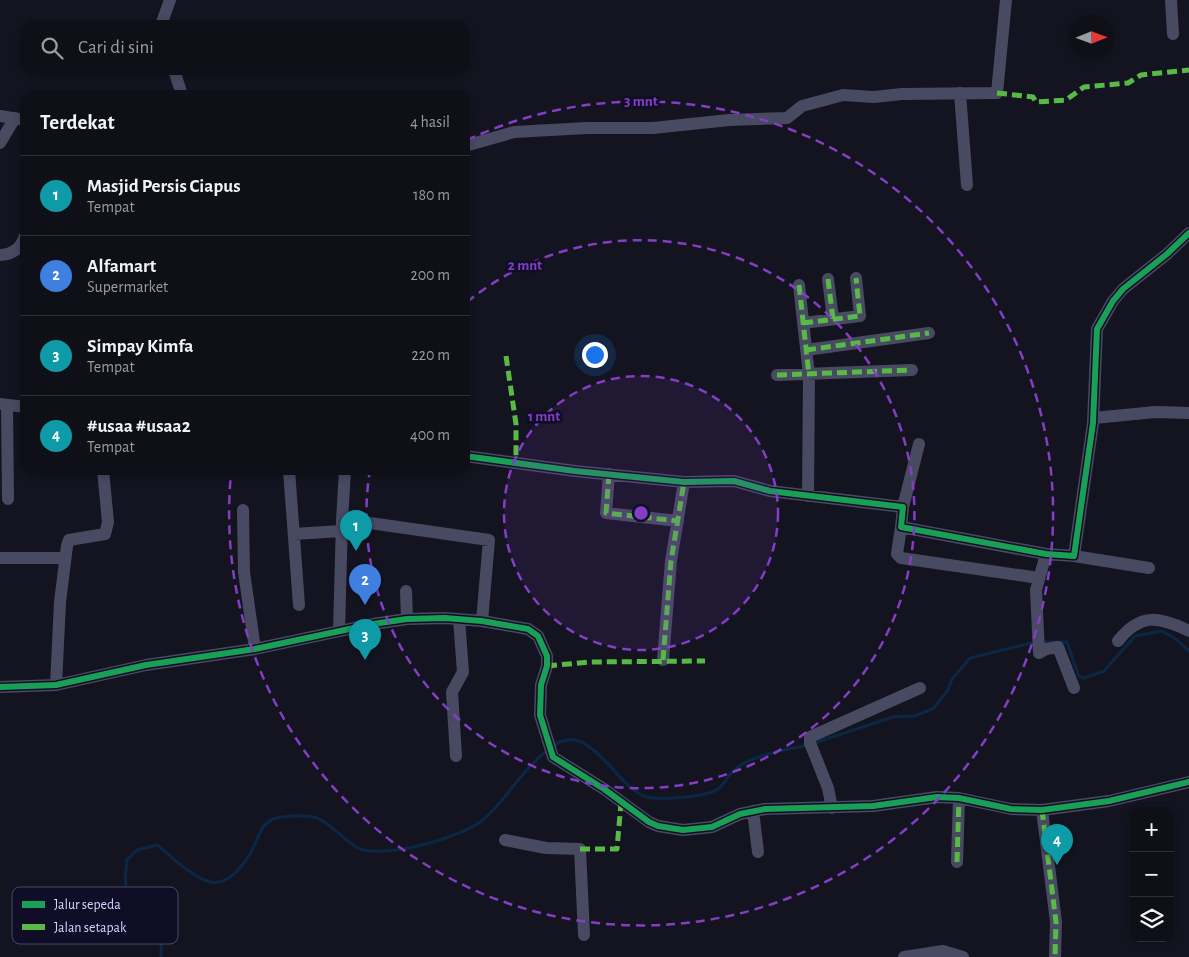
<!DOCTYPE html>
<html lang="id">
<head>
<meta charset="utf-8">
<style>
  body { margin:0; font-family:"Alegreya Sans",sans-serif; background:#1d1d25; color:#f1f3f6 }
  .controls { position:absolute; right:15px; bottom:15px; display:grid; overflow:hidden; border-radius:10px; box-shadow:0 2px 8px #0003 }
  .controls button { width:45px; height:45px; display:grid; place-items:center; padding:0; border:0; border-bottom:1px solid #2f2f37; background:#0f0f18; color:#f1f3f6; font:25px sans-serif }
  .compass { position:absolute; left:1069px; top:15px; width:45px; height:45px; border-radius:50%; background:#0f0f18; box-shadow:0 2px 8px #0003; rotate:89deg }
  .you { position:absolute; left:594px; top:354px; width:18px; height:18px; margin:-12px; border:4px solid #fff; border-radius:50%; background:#1a73e8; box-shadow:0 0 0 8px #1a73e833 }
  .badge { display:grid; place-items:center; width:32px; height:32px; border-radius:50%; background:#2563eb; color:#fff; font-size:16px; font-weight:700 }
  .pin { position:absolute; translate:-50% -41px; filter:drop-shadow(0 1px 2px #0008) }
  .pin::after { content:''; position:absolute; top:26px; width:18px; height:15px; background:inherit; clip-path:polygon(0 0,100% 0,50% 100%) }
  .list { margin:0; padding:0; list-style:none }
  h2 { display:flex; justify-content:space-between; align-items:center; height:65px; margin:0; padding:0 20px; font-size:21px }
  h2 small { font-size:16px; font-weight:400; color:#9b9ca2 }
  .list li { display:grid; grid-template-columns:32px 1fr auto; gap:15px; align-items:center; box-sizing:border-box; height:80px; padding:0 20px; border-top:1px solid #2f2f37 }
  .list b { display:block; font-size:19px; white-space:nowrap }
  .list p { margin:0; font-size:16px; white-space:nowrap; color:#9b9ca2 }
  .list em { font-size:16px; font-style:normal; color:#9b9ca2 }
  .icon { flex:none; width:28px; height:28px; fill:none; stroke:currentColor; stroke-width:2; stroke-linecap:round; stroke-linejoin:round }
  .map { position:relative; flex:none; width:1189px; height:957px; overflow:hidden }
  .search { position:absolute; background:#0f0f18; box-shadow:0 2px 8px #0003; left:20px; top:20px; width:450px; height:55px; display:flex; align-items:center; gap:12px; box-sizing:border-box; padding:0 18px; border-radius:15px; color:#9b9ca2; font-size:19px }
  .panel { position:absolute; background:#0f0f18; box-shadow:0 2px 8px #0003; left:20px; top:90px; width:450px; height:385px; border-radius:15px }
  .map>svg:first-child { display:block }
</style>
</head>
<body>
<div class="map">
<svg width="1189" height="957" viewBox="0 0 1189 957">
  <rect width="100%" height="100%" fill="#141420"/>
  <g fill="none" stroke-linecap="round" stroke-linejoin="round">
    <!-- stream -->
    <path stroke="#0a2846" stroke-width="3" d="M1042,642H1067L1077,671L1079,676L1084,678L1104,671L1135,636L1162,631L1176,639L1189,651
      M814,743L893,717L915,716L934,708L948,690L952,679L970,658L1035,642
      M553,746C589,719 615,785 644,796C657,801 707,797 718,789C724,784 728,777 733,771C738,766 749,760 756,758C772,751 791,749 808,745
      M161,957C161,946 163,932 156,922C151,916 142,914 136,909C123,896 125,876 127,860L137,850L157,845C171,856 193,878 210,882C227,886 242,867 250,854C256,845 258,831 266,824C271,819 276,817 283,817C315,813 319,816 343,837C348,841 353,846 358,848C384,860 463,837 484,819C508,798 522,769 548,750"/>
    <!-- street -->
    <path stroke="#484a62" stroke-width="12" d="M1171,0L1173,34
      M161,25L170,0
      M174,70L182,95
      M960,93L967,185
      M0,116L25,120
      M0,143L15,118
      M465,146L514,132L587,128H653L729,120L787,118L802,106L843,95L874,97L902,94L997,93L1006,0
      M0,255C12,255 21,248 25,236
      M828,279L833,319
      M799,285L809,375L808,496
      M803,323L860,316L856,278
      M806,350L929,333
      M777,375L912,370
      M0,404L25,407
      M7,405L8,499
      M1094,418L1155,412L1189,413
      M465,456L575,471L684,482L734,481L770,491L903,507L901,527L1046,554L1074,556L1093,423L1097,329L1113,301L1123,289L1167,254L1189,233
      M289,470L299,605
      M609,474L606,513L678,521
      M903,507L919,444
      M243,510L244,572L255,649
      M342,521L345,470
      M901,527L897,554L901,558L1039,578
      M294,534L341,531
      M1046,554L1036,590L1039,653L1046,649L1058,647L1074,688
      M1074,556L1149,568
      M0,558H65
      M406,591L407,619
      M339,630L342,521L349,520L489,540L482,621
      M1118,641C1140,613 1159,616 1189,631
      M663,660L671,561L684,482
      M56,685L60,602L67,546L69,540L105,534L108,522L103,470
      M0,687L56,685L146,665L255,649L373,624L407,619L445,618L482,621L528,629L538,636L547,656V666L541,685L540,715L553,757L604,789L649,822L658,826L683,830L712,827L740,814L765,809L873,806L937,797L959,798L1011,809L1042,810L1109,801L1189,782
      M456,756L452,692L463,672L459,619
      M832,808L828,788L810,743V737L920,688
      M1042,810L1056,922L1055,957
      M753,811L758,852
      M505,840L546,848L580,849L584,935
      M957,862L959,798
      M904,957L943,951L963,957"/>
    <!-- quiet -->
    <path stroke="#58b947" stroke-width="5" stroke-dasharray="10 5" stroke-linecap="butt" d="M997,93L1033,97L1036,102L1066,100L1084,87L1128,83L1141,75L1189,70
      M828,279L833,319
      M799,285L809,375
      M803,323L860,316L856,278
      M806,350L929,333
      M506,356L516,424V462
      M777,375L912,370
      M609,474L606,513L678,521
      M663,660L671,561L684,482
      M547,666L590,662L705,661
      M1042,810L1056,922L1055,957
      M580,849H617L621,803
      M957,862L959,798"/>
    <!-- cycleway casing -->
    <g stroke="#0f0e26" stroke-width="9">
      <path id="cycleway" d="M465,456L575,471L684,482L734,481L770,491L903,507L901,527L1046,554L1074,556L1093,423L1097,329L1113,301L1123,289L1167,254L1189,233
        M0,687L56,685L146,665L255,649L373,624L407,619L445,618L482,621L528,629L538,636L547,656V666L541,685L540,715L553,757L604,789L649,822L658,826L683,830L712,827L740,814L765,809L873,806L937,797L959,798L1011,809L1042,810L1109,801L1189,782"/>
    </g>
    <!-- cycleway -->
    <use href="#cycleway" stroke="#1a9f57" stroke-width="6"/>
  </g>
  <!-- distance rings -->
  <circle cx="641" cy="513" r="137" fill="#843dc5" fill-opacity=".12"/>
  <g fill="none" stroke="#843dc5" stroke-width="2.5" stroke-dasharray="9 6">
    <circle cx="641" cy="513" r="137"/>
    <path d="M467 302A274 274 0 1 1 370 470"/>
    <path d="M467 140A412 412 0 1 1 231 474"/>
  </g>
  <!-- legend -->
  <rect x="12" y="887" width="166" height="57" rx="8" fill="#0f0e26" stroke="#4a4967" stroke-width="1"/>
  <rect x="22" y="901" width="23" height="7" fill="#1a9f57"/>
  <rect x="22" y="924" width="23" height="6" fill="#58b947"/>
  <g font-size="14" fill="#d3d4ff">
    <text x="54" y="909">Jalur sepeda</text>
    <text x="54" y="932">Jalan setapak</text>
  </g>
  <circle cx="641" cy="513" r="8" fill="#843dc5" stroke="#0f0e26" stroke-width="2.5"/>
  <g font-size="15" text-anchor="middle" font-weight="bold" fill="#843dc5" stroke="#0f0e26" stroke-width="5" stroke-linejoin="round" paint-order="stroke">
    <text x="641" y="106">3 mnt</text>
    <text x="525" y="270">2 mnt</text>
    <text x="544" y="421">1 mnt</text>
  </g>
</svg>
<div class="controls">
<button>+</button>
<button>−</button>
<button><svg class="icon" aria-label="layers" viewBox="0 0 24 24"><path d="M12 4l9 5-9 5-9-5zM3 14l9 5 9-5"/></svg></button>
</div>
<svg class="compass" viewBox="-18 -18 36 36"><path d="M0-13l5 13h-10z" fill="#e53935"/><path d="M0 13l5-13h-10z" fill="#9b9ca2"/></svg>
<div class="you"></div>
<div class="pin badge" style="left:356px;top:551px;background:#0f9aa8">1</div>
<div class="pin badge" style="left:365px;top:605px;background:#3f7fe0">2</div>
<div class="pin badge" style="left:365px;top:660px;background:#0f9aa8">3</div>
<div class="pin badge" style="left:1057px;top:865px;background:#0f9aa8">4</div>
<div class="search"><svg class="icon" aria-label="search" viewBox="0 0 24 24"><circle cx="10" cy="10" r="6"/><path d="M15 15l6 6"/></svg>Cari di sini</div>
<section class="panel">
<h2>Terdekat<small>4 hasil</small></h2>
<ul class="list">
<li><span class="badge" style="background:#0f9aa8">1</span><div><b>Masjid Persis Ciapus</b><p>Tempat</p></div><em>180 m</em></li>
<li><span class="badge" style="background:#3f7fe0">2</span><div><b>Alfamart</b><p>Supermarket</p></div><em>200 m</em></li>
<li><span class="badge" style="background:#0f9aa8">3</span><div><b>Simpay Kimfa</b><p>Tempat</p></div><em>220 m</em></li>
<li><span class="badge" style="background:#0f9aa8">4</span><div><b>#usaa #usaa2</b><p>Tempat</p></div><em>400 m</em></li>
</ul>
</section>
</div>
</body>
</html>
